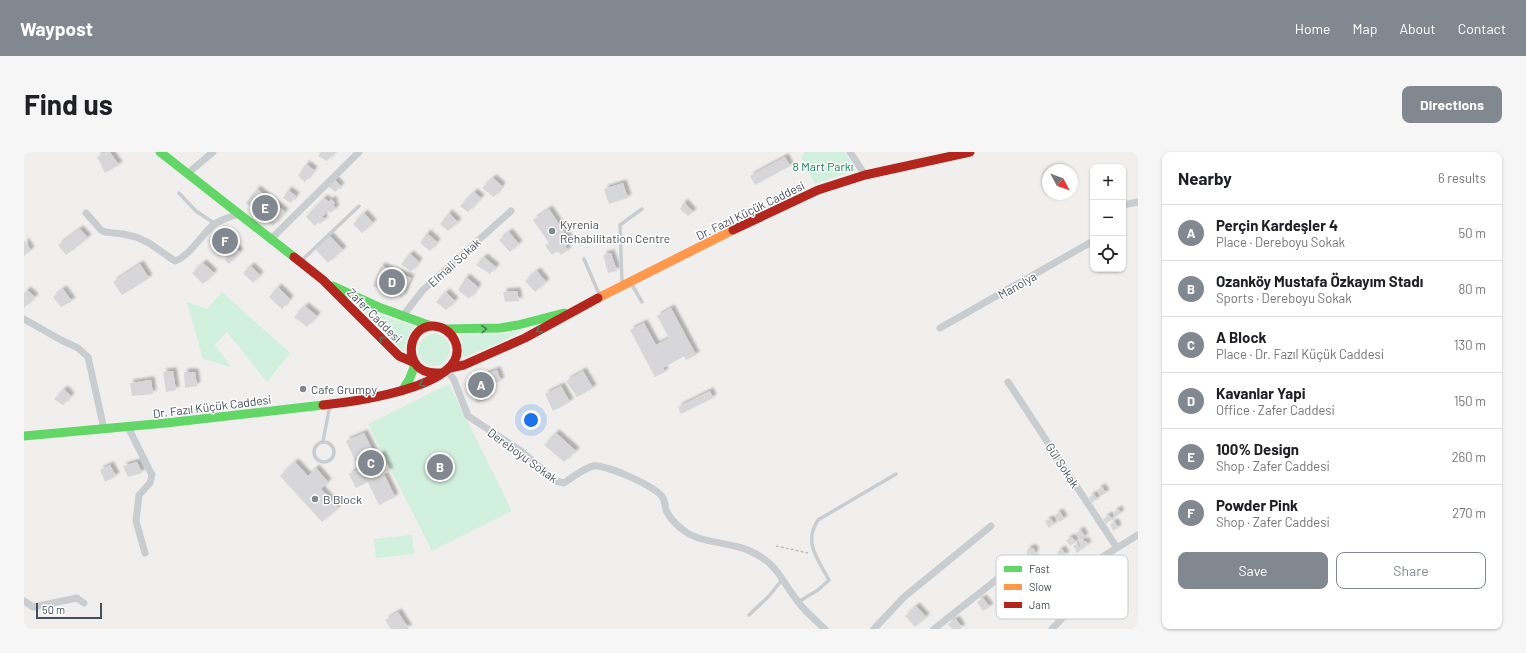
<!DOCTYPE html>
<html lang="en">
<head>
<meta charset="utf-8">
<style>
  body { margin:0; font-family:Barlow,sans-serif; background:#f6f6f6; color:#202124 }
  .controls { position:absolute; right:12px; top:12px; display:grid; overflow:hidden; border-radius:8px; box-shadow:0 1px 3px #0004 }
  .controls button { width:36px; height:36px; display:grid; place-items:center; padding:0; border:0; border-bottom:1px solid #e0e0e0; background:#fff; color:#202124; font:20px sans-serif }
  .compass { position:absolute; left:1018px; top:12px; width:36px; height:36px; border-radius:50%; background:#fff; box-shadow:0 1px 3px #0004; rotate:131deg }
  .scale { position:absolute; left:12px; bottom:10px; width:66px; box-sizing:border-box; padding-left:4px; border:2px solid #45505c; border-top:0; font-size:11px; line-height:14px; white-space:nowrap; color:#45505c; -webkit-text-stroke:3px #fff; paint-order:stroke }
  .you { position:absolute; left:507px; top:268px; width:14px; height:14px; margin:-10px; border:3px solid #fff; border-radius:50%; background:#1a73e8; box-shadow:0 0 0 6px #1a73e833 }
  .badge { display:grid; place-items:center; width:26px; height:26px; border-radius:50%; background:#81888f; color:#fff; font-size:13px; font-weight:700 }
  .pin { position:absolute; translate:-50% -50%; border:2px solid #fff; box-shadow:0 1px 4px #0006 }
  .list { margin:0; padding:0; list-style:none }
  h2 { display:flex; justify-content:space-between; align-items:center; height:52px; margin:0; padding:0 16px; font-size:17px }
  h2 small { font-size:13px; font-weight:400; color:#757577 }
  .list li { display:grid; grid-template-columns:26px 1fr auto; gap:12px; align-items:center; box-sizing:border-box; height:56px; padding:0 16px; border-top:1px solid #e0e0e0 }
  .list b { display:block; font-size:15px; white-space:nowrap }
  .list p { margin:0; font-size:13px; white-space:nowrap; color:#757577 }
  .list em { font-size:13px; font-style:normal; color:#757577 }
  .actions { display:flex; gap:8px; padding:12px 16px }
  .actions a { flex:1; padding:9px 0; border:1px solid #81888f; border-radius:8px; text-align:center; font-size:14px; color:#81888f }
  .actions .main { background:#81888f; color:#fff }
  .icon { flex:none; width:22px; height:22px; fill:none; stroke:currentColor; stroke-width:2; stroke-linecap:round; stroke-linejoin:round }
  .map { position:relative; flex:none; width:1114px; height:477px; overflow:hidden; border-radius:8px }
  header { display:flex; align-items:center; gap:24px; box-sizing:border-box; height:56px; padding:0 20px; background:#81888f; color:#fff }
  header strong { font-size:19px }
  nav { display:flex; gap:22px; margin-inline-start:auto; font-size:14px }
  .intro { display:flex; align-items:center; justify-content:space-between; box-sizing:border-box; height:96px; padding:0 24px }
  h1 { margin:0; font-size:28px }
  .button { padding:10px 18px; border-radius:8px; background:#81888f; color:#fff; font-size:14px; font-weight:700 }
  main { display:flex; gap:24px; padding:0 24px }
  aside { flex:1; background:#fff; border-radius:8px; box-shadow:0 1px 3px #0004 }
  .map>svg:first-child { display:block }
</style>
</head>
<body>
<header>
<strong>Waypost</strong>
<nav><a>Home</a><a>Map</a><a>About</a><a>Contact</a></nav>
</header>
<div class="intro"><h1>Find us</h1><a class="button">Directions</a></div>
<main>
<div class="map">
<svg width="1114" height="477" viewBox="0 0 1114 477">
  <defs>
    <filter id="shadow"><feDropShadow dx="3.5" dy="-3.5" stdDeviation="1" flood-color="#0004"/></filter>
  </defs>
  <rect width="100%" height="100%" fill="#f0efee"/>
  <!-- green -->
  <path fill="#d2f0de" d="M781,0H820L832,18L791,32L777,5Z
    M198,140L266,201L243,230L203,180L191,193L207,215L179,207L163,150L183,157Z
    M331,151L371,168L392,174C384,181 381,190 380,200Z
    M499,178L476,191L438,206V190L435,183L476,182Z
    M394 198a16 16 0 1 1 32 0a16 16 0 1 1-32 0Z
    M425,232L488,359L408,399L344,272Z
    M388,383L390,402L352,406L350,387Z"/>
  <!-- building -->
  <path fill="#d7d7d9" filter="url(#shadow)" d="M81,0H86L95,13L81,21L73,5Z
    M297,0H311L303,9L294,4Z
    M761,5L766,14L731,33L726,24Z
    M282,12L290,18L281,30L274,24Z
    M469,26L478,34L470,45L458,36Z
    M310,27L317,34L311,40L304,34Z
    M599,31L604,46L585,52L580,37Z
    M233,37L261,60L249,74L222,51Z
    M264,38L272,44L267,51L259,46Z
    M450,40L457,46L444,60L436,54Z
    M300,46L305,50L307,47L311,51L309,53L312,56L307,61L304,59L298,65L301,67L296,72L294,70L291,74L282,65Z
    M660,50L669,60L664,64L656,57Z
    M525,57L547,90L541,94L544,98L537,103L533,99L528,103L521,93L525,91L509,68Z
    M340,61L349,71L338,81L329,72Z
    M425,61L434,70L424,79L416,72Z
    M56,77L64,86L42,103L34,93Z
    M485,80L495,92L486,100L475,88Z
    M403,81L413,90L406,99L396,91Z
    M305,83L319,98L304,111L291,97Z
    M198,84L216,100L205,112L201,108L203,106L190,94Z
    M1,89L7,98L0,104V90Z
    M587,101L593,119L584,121L579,103Z
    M386,102L395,110L387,120L377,112Z
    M460,105L472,115L466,122L452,113Z
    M179,111L190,121L179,132L168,121Z
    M116,112L125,126L98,143L89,130Z
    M227,114L236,123L229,131L219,121Z
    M357,114L387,126L378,146L370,142L369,145L357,140L358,138L349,134Z
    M513,119L522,130L511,140L501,129Z
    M442,125L454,135L445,147L434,138Z
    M254,135L266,147L258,157L245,145Z
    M39,137L48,149L37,155L29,145Z
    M3,138L11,145L0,156V141Z
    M493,139L495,149L481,150L479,140Z
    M422,140L431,149L422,158L412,150Z
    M281,154L293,164L283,175L270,165Z
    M647,156L672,203L662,208L660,204L639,216L641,220L631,225L606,178L620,171L632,193L645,186L633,164Z
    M473,218L477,229L460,236L464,247L453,251L444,229Z
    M149,219L152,238L142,240L139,220Z
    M559,219L569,236L553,245L542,229Z
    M160,220H171L173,234L161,236Z
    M127,228L129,242L108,244L106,231Z
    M537,234L546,250L529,259L521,242Z
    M40,237L47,244L39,253L30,247Z
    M686,239L689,246L657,262L654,255Z
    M340,281L352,305L358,302L366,319L360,322L371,345L355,353L344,330L332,336L325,322L335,317L322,289Z
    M532,281L552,299L540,310L520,293Z
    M113,310L118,321L104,325L99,314Z
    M271,310L284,324L292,316L304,330L297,337L314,356L298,370L256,324Z
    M86,313L92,324L81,330L76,318Z
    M1078,335L1082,341L1077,344L1073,338Z
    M1070,342L1073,347L1068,351L1065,345Z
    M1094,357L1097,361L1091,365L1089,361Z
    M1036,360L1040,367L1035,370L1031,363Z
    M1085,363L1088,367L1082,372L1079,367Z
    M1027,367L1030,372L1025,376L1021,369Z
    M1091,370L1094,376L1089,379L1086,372Z
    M1057,378L1061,385L1056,388L1052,381Z
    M1048,385L1052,390L1046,394L1042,388Z
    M1058,388L1059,390L1062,389L1064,393L1057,397L1055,389Z
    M1053,392L1057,398L1053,401L1049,394Z
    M1003 400a4 4 0 1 1 8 0a4 4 0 1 1-8 0Z
    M1038,397L1042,403L1036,406L1033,400Z
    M959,446L966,455L959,459L953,450Z
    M892,454L902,465L891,475L881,464Z
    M374,460L385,477H367L361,468Z
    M932,467L938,476L936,477H928L924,472Z"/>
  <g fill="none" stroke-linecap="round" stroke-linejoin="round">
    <!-- path -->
    <path stroke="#b7c4c0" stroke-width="1.5" stroke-dasharray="3 2" stroke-linecap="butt" d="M752,394L784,401"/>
    <!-- lane -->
    <path stroke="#cacdd0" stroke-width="3.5" d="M155,41L172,59L190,71
      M560,107L576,144
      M276,110L335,54
      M598,130L596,73L618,57
      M607,131L618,150
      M299,289L306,253
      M290 300a10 10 0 1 1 20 0a10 10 0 1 1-20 0Z
      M774,450L794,438L805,428C794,407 779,391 794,368L872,322
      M725,463L745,444L758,428"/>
    <!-- street -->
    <path stroke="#cacdd0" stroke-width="7" d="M826,0L841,23
      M163,22L189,0
      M1099,53L1114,50
      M62,61L77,78L81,80L99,82L112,85L125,91L151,109C165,105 178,82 190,72C197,68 206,65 214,62
      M246,88L335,0
      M378,165L399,138L487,59
      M0,167L37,188L54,196L64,205L80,277
      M916,176L1069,89
      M423,218L430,228L444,264L497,299L532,329L540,331C547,326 561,316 569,314C581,312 634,335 639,346C641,349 641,354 642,358C646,367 656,377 665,382C683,392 707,390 726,399C755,412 757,429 775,451C783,461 792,469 801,477
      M984,230L1093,396
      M104,275L128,323L126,331L115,343L112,369L121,401
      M0,449L9,455L53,446L60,451
      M850,477L880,445L967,374
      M910,477L981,421L997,410L1013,405
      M1028,477L1045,459C1043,451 1040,442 1044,434C1051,419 1098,393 1114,383"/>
    <!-- fast -->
    <path stroke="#63d668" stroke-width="9" d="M136,0L270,105
      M309,134L357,156L407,174
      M421,177L476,176L494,173L540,161
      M378,239L385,228L391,213
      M0,284L142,271L299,253"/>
    <!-- slow -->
    <path stroke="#ff974d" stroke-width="9" d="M574,146L709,78"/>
    <!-- jam -->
    <path stroke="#b3261e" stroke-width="9" d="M709,78L794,38L841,23L946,0
      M270,105L299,128L375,204L389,210
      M426,216L440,213L501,186L574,146
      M299,253C326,250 451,235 431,189C427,180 419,175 410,174C383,173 379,214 404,220C407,221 412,221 416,221"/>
  </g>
  <!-- one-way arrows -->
  <defs><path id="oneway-chevron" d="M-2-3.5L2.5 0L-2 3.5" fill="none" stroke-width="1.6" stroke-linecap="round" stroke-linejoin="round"/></defs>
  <g stroke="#4e7860">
    <use href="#oneway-chevron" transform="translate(460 177) rotate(-5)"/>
    <use href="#oneway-chevron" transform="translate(515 178) rotate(152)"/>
    <use href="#oneway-chevron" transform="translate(358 187) rotate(-135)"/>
    <use href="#oneway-chevron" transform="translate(398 232) rotate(156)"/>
  </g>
  <!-- markers -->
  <g fill="#81888f" stroke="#fff" stroke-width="1.5">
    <circle cx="528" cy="79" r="4"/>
    <circle cx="279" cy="237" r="4"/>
    <circle cx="291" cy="347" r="4"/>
  </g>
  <g text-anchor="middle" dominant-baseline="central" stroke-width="3" stroke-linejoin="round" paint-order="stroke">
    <!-- park labels -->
    <g font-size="12" fill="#13804d" stroke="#fff">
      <text x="799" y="14">8 Mart Parkı</text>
    </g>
    <!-- street labels -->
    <g font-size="12" fill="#45505c" stroke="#fff">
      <text transform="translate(726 58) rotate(-26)">Dr. Fazıl Küçük Caddesi</text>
      <text transform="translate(430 110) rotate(-42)">Elmali Sokak</text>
      <text transform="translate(993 133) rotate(-30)">Manolya</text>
      <text transform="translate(351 163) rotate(45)">Zafer Caddesi</text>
      <text transform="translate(188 254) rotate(-7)">Dr. Fazıl Küçük Caddesi</text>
      <text transform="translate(499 303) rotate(36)">Dereboyu Sokak</text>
      <text transform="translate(1039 313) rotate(57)">Gül Sokak</text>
    </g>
    <!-- poi labels -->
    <g font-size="12" fill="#45505c" stroke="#fff" text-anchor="start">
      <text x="536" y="72">Kyrenia<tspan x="536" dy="14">Rehabilitation Centre</tspan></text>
      <text x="287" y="237">Cafe Grumpy</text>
      <text x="299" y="347">B Block</text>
    </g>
  </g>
  <!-- legend -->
  <rect x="972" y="403" width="132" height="64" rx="6" fill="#fff" stroke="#c7cace" stroke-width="1"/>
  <rect x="980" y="414" width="18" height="6" fill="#63d668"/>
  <rect x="980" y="432" width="18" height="6" fill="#ff974d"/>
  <rect x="980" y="450" width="18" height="6" fill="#b3261e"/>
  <g font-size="11" fill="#45505c">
    <text x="1005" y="421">Fast</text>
    <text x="1005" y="439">Slow</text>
    <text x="1005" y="457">Jam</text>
  </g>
</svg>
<div class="controls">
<button>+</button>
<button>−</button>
<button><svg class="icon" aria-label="locate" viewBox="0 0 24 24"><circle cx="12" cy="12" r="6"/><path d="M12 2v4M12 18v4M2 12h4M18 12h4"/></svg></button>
</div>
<svg class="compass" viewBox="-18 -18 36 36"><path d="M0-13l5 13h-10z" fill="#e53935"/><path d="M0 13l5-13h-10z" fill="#757577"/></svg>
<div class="scale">50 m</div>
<div class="you"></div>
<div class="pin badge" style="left:457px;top:233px">A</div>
<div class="pin badge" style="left:416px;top:315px">B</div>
<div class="pin badge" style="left:347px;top:311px">C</div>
<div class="pin badge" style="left:368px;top:130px">D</div>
<div class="pin badge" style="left:241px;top:56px">E</div>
<div class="pin badge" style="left:201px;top:89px">F</div>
</div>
<aside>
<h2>Nearby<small>6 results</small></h2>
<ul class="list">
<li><span class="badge">A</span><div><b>Perçin Kardeşler 4</b><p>Place · Dereboyu Sokak</p></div><em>50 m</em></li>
<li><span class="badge">B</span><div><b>Ozanköy Mustafa Özkayım Stadı</b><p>Sports · Dereboyu Sokak</p></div><em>80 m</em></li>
<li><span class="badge">C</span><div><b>A Block</b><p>Place · Dr. Fazıl Küçük Caddesi</p></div><em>130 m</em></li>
<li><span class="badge">D</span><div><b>Kavanlar Yapi</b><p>Office · Zafer Caddesi</p></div><em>150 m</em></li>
<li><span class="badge">E</span><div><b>100% Design</b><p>Shop · Zafer Caddesi</p></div><em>260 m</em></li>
<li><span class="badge">F</span><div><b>Powder Pink</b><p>Shop · Zafer Caddesi</p></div><em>270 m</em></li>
</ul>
<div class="actions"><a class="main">Save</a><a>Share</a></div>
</aside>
</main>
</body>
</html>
